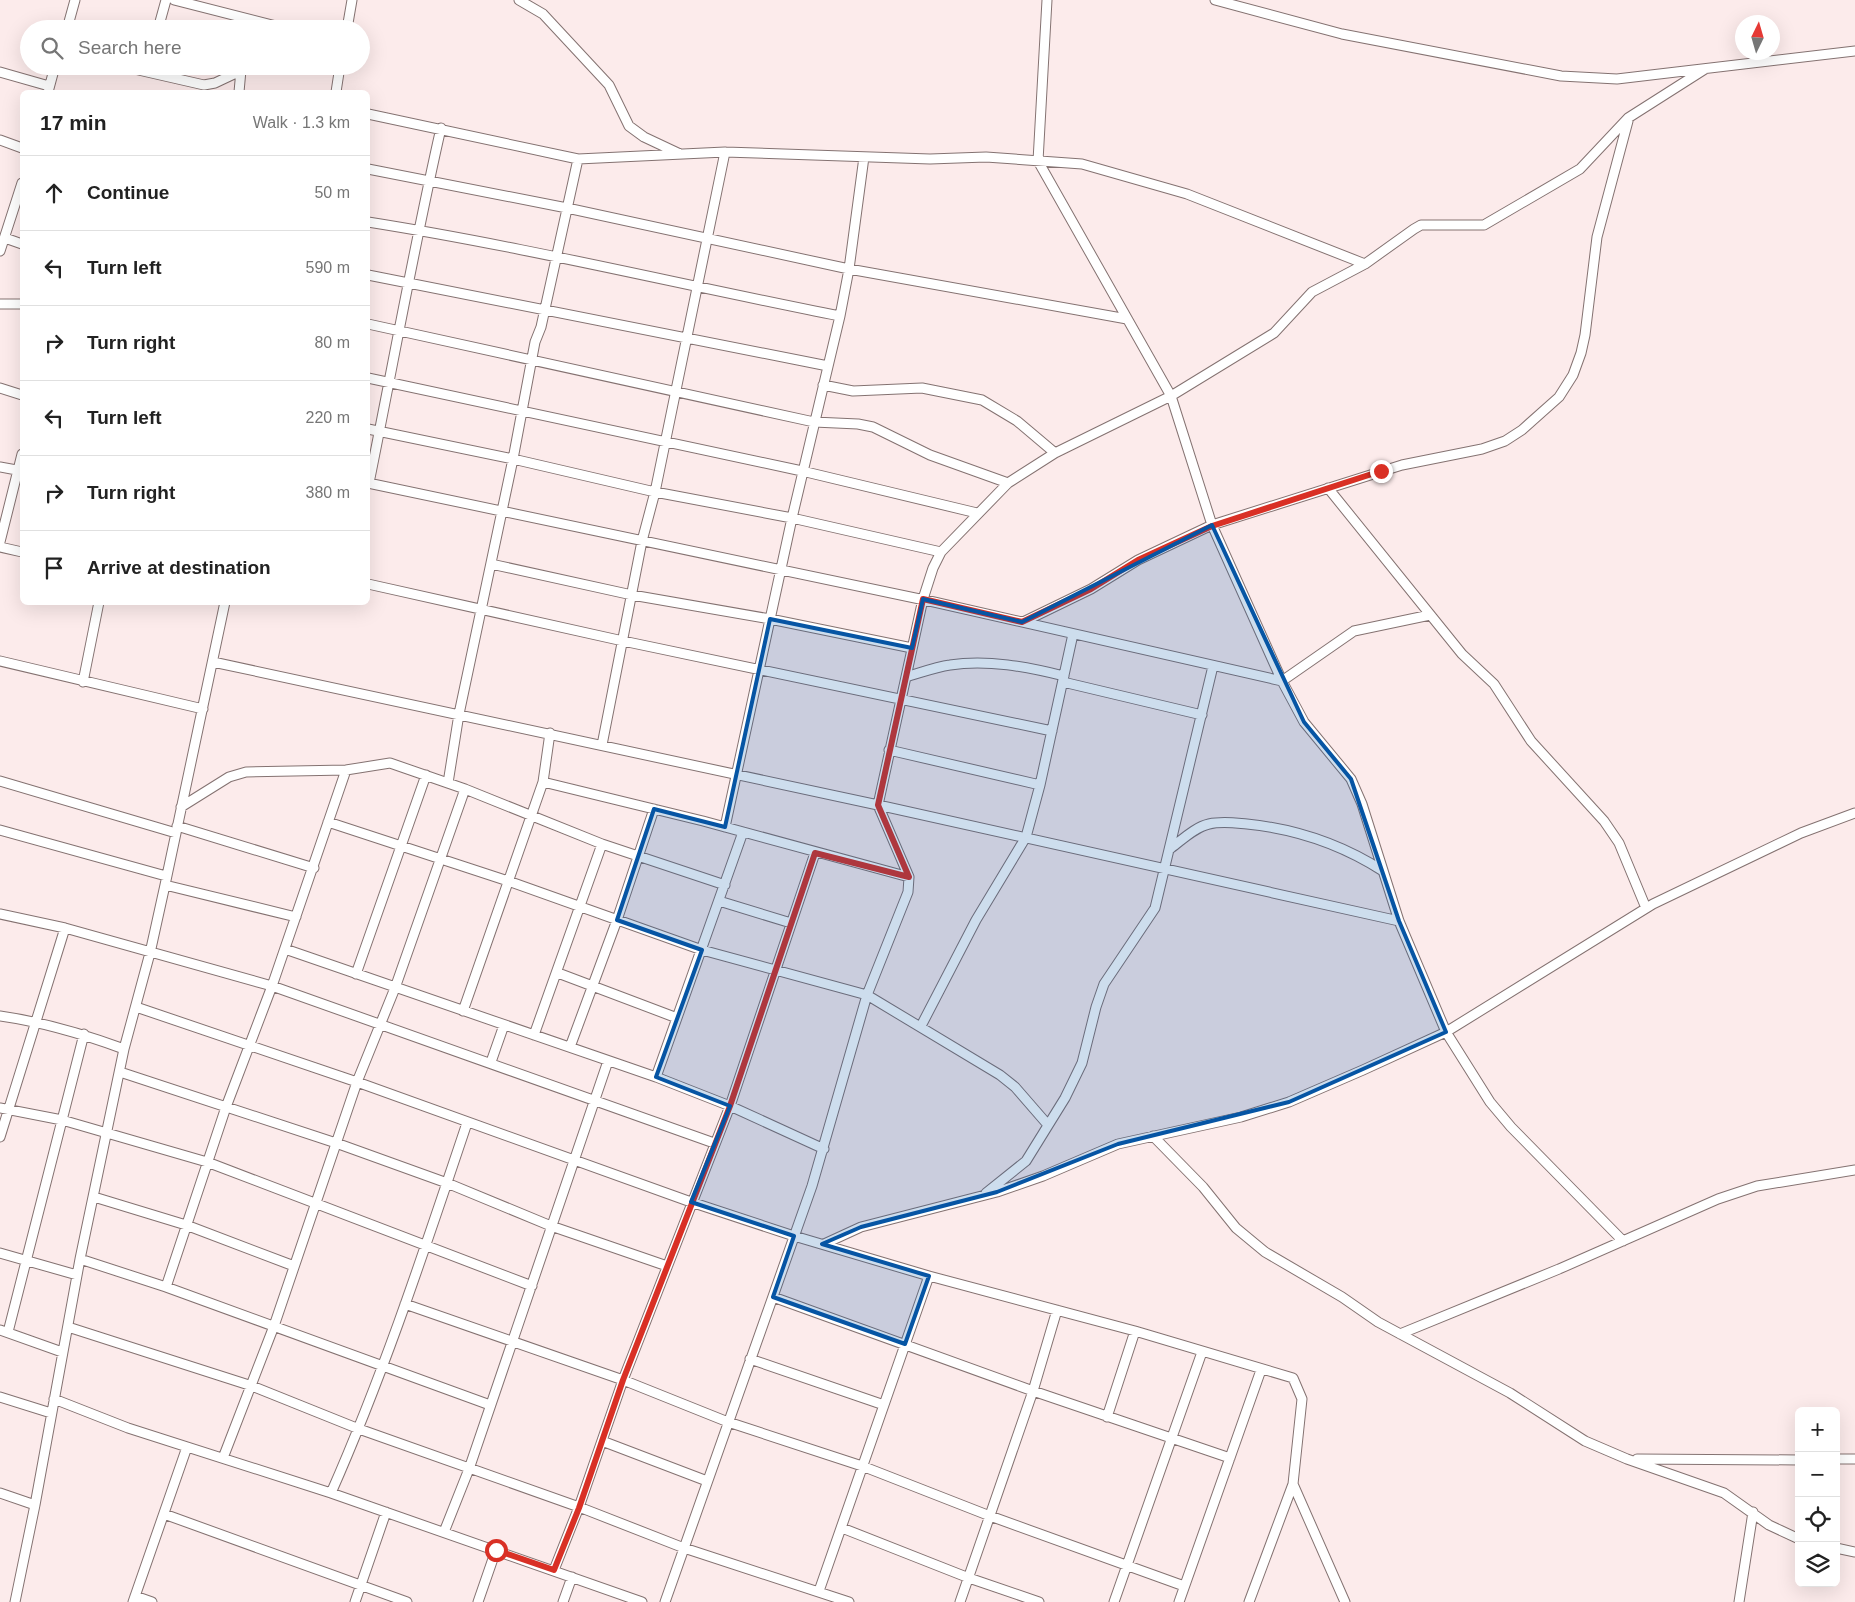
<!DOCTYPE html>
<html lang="en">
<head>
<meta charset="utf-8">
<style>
  body { margin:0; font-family:Arial,sans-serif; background:#f2f2f2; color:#222 }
  .controls { position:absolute; right:15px; bottom:15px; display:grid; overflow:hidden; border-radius:8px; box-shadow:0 5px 20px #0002 }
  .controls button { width:45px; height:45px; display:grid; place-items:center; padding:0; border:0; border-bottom:1px solid #e0e0e0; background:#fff; color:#222; font:25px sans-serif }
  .compass { position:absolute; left:1735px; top:15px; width:45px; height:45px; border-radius:50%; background:#fff; box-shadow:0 5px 20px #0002; rotate:5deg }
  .stop { position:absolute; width:15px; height:15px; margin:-11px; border:4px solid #d93025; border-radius:50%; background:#fff }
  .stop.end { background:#d93025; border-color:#fff; box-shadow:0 1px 5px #0008 }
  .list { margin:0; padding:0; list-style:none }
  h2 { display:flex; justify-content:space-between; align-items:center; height:65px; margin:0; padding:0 20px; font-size:21px }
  h2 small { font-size:16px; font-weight:400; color:#767676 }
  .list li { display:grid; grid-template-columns:32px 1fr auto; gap:15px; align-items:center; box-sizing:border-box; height:75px; padding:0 20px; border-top:1px solid #e0e0e0 }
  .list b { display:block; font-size:19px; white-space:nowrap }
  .list em { font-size:16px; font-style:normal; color:#767676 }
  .icon { flex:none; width:28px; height:28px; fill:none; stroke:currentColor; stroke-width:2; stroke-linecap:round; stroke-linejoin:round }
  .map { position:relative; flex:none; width:1855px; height:1602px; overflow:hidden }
  .search { position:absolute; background:#fff; box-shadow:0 5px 20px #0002; left:20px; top:20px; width:350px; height:55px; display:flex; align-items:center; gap:12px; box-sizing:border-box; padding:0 18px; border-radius:28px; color:#767676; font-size:19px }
  .panel { position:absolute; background:#fff; box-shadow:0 5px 20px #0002; left:20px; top:90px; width:350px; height:515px; border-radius:8px }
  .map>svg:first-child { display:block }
</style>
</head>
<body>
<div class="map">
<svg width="1855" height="1602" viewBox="0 0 1855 1602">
  <rect width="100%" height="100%" fill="#fcebeb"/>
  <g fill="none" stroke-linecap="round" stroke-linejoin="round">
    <!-- minor casing -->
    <g stroke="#847271" stroke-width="11">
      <path id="minor" d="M174,0L288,29
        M519,0L543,14L609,85L629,126L644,137L678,153
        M1047,0L1038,161L1171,396L1212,525L1282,681L1304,722L1351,779L1362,804L1399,921L1446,1032L1490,1102L1511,1127L1623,1241
        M1215,0L1342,34L1561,76L1617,79L1855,51
        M67,29L75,0
        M158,29L166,0
        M347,29L352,0
        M121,66L204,85L215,83L251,66
        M0,72L49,86
        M48,92L55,66
        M239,92L241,70
        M336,92L340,66
        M368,114L578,159L725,152L930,159L986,157L1082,164L1187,194L1365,264
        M0,140L22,148
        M368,169L567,208L849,269L1127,319
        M368,222C526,247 682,285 840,316
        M5,238L22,244
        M0,251L22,183
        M368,275L828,366
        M0,304H22
        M368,324L814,422L858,424L873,427L930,455L1008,483
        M368,378L802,471L977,513
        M823,385L853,391L922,388L982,400L1017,421L1055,453
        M0,388L22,395
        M368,429L513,459L655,492L792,518L941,552
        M0,467L22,471
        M368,483L934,602L1282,681L1354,631L1430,615
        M369,483C393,365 414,246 441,128
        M1328,488L1462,654L1494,684L1531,741L1604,821L1619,843L1646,908
        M0,542L22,454
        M0,547L22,552
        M491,564L632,595L770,619L912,648
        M368,584L623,641L1052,731
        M1023,622L1091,589L1138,560L1212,525L1402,465L1482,449L1505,441L1522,430L1559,397L1573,375L1581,353L1585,335L1597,237L1628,121
        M0,661L203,709
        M213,662L878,805L1399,921
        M906,677C920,673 935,667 950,665C987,659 1028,667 1064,676
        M83,682L99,602
        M1063,682L1202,715
        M602,745L642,541L655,492L725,152
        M889,750L1040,785
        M0,781L176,833
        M543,782L703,821L909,877
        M448,783L459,714L513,459L535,342L541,327L578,159
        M181,807L229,777L246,772L346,770L390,763L465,789L602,844L725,885
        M328,822L508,881L702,950L867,995L1000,1075L1015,1087L1048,1125
        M177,826L314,868
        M725,827L792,518L840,316L849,269L864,157
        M0,830L166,876
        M1171,848C1182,840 1195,827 1209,824C1222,821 1235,823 1247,824C1296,829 1341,844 1383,871
        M165,885L296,917
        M719,901L791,923
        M0,914L65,928L272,986L714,1143
        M285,949L656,1077L730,1106L824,1149
        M558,973L677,1018
        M356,974L426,775
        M136,1007L357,1082L691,1202L794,1236L929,1276L1135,1331L1293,1378L1302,1399L1293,1484L1249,1602
        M463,1011L543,782L550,733
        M0,1016C43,1022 83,1034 124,1049
        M921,1026L976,920L1026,837L1040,785L1073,634
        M534,1035L602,844
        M570,1047L617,920L654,809
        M491,1062L504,1025
        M120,1072L336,1143L447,1183L551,1226L667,1266
        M656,1077L743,832
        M0,1108L62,1120L207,1162L532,1286
        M1153,1136L1203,1187L1236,1228L1265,1252L1342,1297L1378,1322L1510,1393L1585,1441L1627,1459L1724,1493L1769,1525L1799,1539
        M0,1137L65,928
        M986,1193L1026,1161L1065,1098L1082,1063L1096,1007L1104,984L1155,908L1213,666
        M94,1197L186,1225L294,1266
        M824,1244L861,1227L997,1192L1043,1176L1118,1144L1241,1117L1289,1102L1363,1070L1446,1032L1653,904L1801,833L1855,813
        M0,1253L77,1275
        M80,1259L166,1287L490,1405
        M166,1287L226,1107L272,986L346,770
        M773,1297L1033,1391L1230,1458
        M405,1304L623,1380L728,1422L862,1466L990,1516L1184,1586
        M68,1327L252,1386L359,1429L579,1507L684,1548L849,1602
        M0,1330L62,1352
        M8,1332L84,1034
        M1400,1334L1559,1269L1718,1199L1757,1186L1855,1170
        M750,1359L884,1405
        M0,1397L51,1413
        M54,1399L128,1428L331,1493L642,1602
        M1107,1417L1135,1331
        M602,1441L707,1481
        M223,1458L274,1326L357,1082L395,988L465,789
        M1637,1459L1799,1460
        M1836,1459H1855
        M1293,1484L1345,1602
        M0,1493L35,1505
        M331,1493C384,1373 425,1248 467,1123
        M164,1514L407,1602
        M842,1528L969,1578L1039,1602
        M444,1532L469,1469L608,1061
        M1836,1548L1855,1552
        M554,1570L579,1507L623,1380L730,1106L815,853
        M819,1591L929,1276
        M135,1596L152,1602
        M15,1602L35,1505L80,1259L124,1049L150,953L165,885L225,602
        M133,1602L187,1447
        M355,1602L386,1512
        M478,1602L496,1550
        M563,1602L572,1577
        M665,1602L812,1186L867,995L908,892L909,877L878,805L923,599L933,568L941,552L1008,483L1055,453L1171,396L1274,333L1312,292L1365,264L1414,229L1421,225H1484L1580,169L1628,118L1705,69
        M960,1602L1033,1391L1057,1310
        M1114,1602L1202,1352
        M1179,1602L1261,1370
        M1739,1602L1753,1512"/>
    </g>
    <!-- minor -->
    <use href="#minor" stroke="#fff" stroke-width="9"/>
  </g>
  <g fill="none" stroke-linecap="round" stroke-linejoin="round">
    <!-- route -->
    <path stroke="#d93025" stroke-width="6" d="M496,1550L554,1570L579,1508L623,1380L730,1106L815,853L909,877L878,805L923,599L1022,622L1091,589L1138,560L1212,526L1381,471"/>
  </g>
  <!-- marked area -->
  <path fill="#0655a4" fill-opacity="0.2" stroke="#0655a4" stroke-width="4" stroke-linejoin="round" d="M1212,525L1304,722L1351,779L1399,921L1446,1032L1289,1102L1118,1144L997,1192L861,1227L822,1244L929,1276L905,1344L773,1297L794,1236L691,1202L730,1106L656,1077L702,950L617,920L654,809L725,827L770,619L912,648L923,599L1022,622Z"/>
</svg>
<div class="controls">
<button>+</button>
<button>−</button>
<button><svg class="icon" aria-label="locate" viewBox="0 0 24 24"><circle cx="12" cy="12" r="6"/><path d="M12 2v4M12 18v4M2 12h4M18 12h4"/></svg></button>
<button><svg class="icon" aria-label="layers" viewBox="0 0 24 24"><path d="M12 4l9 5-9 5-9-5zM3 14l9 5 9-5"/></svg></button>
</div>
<svg class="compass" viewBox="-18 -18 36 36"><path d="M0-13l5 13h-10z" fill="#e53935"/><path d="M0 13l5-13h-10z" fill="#767676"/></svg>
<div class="stop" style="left:496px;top:1550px"></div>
<div class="stop end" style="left:1381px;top:471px"></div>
<div class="search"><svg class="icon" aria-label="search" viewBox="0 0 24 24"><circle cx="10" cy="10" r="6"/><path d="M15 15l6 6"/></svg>Search here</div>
<section class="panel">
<h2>17 min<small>Walk · 1.3 km</small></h2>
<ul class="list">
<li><svg class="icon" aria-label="ahead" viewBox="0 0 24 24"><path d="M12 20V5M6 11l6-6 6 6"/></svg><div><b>Continue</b></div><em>50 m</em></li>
<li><svg class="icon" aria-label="left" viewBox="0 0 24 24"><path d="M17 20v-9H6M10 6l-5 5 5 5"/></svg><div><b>Turn left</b></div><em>590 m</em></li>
<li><svg class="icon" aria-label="right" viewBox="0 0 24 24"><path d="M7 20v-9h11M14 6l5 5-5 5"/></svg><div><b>Turn right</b></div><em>80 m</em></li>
<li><svg class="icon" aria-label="left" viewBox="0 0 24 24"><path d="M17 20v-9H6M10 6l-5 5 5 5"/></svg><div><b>Turn left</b></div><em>220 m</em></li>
<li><svg class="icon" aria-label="right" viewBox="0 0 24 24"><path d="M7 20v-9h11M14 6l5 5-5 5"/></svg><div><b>Turn right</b></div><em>380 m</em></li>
<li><svg class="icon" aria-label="arrive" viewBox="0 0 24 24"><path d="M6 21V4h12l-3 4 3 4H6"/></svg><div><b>Arrive at destination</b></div></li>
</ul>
</section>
</div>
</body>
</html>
